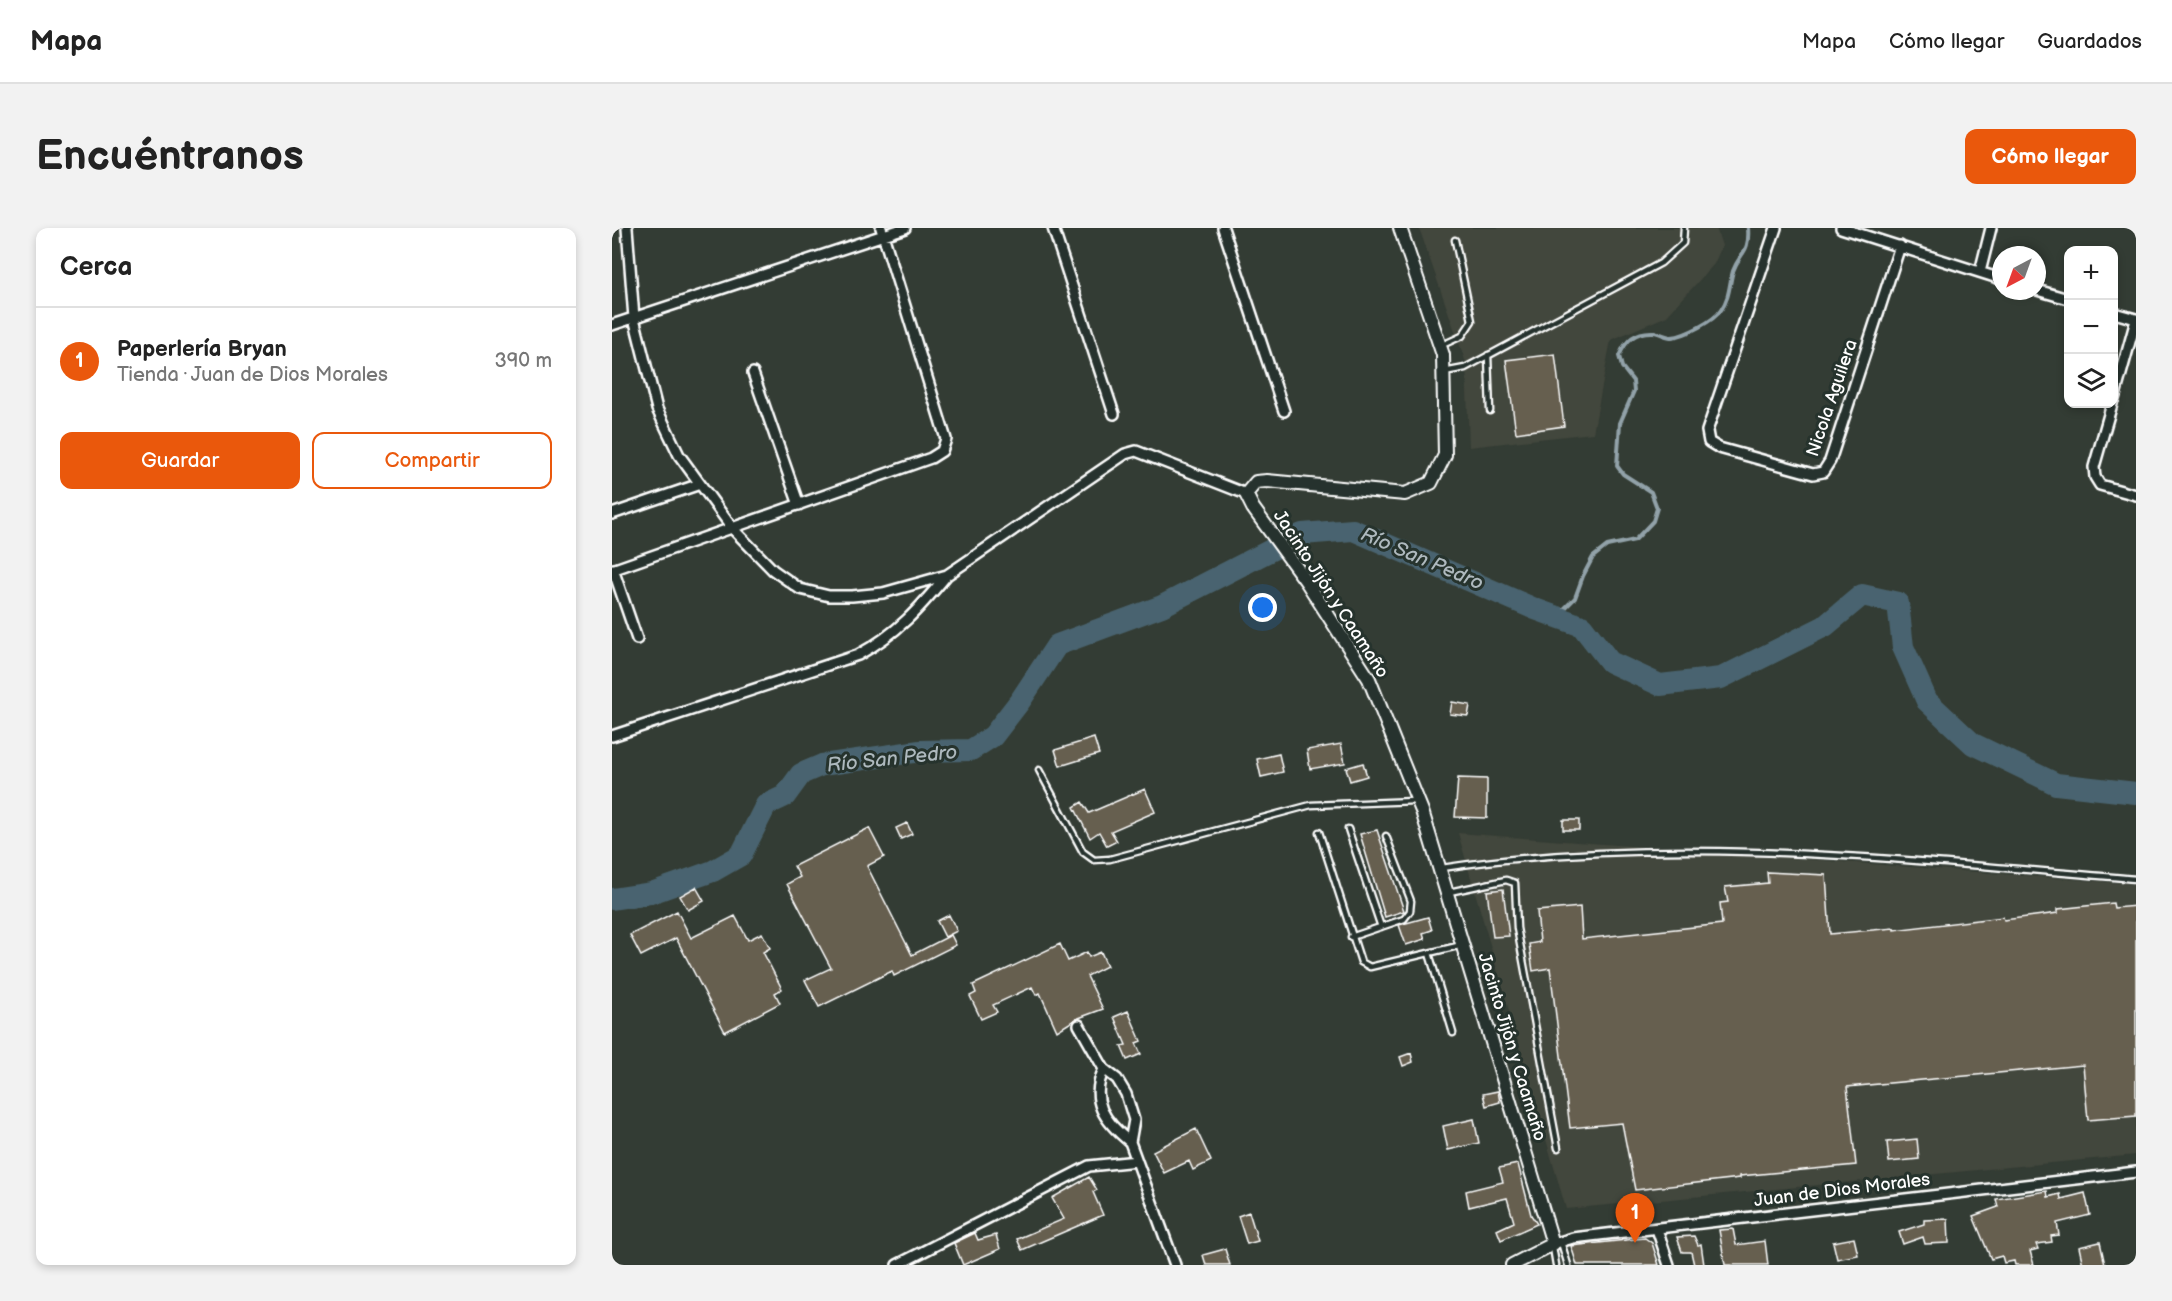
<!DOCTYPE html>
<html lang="es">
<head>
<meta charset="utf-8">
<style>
  body { margin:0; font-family:"Balsamiq Sans",sans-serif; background:#f2f2f2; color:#222 }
  .controls { position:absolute; right:18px; top:18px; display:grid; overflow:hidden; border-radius:12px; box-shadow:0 3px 9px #0003 }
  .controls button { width:54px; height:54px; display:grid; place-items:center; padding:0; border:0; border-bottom:2px solid #e0e0e0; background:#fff; color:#222; font:30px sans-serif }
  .compass { position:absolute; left:1380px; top:18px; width:54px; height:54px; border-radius:50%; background:#fff; box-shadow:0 3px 9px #0003; rotate:221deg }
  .you { position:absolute; left:651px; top:380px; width:21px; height:21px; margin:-15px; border:4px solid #fff; border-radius:50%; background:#1a73e8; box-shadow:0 0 0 9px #1a73e833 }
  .badge { display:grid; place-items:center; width:39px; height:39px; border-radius:50%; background:#ea580c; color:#fff; font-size:20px; font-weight:700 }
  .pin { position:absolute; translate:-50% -50px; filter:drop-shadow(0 2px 3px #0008) }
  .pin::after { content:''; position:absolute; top:32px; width:21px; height:18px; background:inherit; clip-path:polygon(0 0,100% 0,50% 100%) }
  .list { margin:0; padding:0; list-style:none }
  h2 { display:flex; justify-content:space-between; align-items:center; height:78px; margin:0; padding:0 24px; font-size:26px }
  h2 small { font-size:20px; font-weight:400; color:#767676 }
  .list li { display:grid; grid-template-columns:39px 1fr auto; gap:18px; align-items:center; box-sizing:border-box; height:108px; padding:0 24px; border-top:2px solid #e0e0e0 }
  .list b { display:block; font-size:22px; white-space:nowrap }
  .list p { margin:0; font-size:20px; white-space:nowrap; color:#767676 }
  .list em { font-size:20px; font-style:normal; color:#767676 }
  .actions { display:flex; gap:12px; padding:18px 24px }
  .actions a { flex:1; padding:14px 0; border:2px solid #ea580c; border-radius:12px; text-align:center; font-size:21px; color:#ea580c }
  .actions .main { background:#ea580c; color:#fff }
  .icon { flex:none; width:33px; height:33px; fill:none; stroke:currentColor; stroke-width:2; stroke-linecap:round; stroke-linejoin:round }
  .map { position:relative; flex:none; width:1524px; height:1037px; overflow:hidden; border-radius:12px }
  header { display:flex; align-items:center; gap:36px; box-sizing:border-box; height:84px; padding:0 30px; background:#fff; border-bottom:2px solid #e0e0e0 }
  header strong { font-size:28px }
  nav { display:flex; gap:33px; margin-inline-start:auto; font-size:21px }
  .intro { display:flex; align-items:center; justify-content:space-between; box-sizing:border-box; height:144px; padding:0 36px }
  h1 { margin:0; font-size:42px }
  .button { padding:15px 27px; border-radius:12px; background:#ea580c; color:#fff; font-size:21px; font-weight:700 }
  main { display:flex; gap:36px; padding:0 36px }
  aside { flex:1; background:#fff; border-radius:12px; box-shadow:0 3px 9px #0003 }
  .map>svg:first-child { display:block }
</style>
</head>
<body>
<header>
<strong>Mapa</strong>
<nav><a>Mapa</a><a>Cómo llegar</a><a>Guardados</a></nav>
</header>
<div class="intro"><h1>Encuéntranos</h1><a class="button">Cómo llegar</a></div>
<main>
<aside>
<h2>Cerca<small></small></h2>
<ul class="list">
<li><span class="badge">1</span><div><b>Paperlería Bryan</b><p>Tienda · Juan de Dios Morales</p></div><em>390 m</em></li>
</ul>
<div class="actions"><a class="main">Guardar</a><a>Compartir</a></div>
</aside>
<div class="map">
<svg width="1524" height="1037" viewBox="0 0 1524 1037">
  <rect width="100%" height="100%" fill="#333c34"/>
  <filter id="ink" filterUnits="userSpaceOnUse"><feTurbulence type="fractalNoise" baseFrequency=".0167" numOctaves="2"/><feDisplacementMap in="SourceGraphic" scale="12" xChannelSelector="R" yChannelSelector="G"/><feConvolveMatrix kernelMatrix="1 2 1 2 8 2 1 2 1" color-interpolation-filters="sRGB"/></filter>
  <g filter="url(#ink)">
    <!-- built -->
    <path fill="#42463c" d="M807,0H1104L1110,18L1102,36L1055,88L999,112L981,205L857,219L854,135Z
      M846,605L1524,656V927L954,981Z"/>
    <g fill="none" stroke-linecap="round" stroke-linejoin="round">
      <!-- stream -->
      <path stroke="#92a2a9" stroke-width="4" d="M944,389L963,370L971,348L981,329L995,318L1023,312L1041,293L1045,280L1039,264L1011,246L1005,238L1008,195L1022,163L1021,153L1010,139L1007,128C1014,112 1023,103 1042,104C1048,105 1055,109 1060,109C1073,108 1102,93 1109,82C1118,69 1117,57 1121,43C1128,24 1138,25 1136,0"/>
      <!-- river -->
      <path stroke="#4a646f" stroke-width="22" d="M0,671L39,665L101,643L129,627L154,577L173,568L189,546L210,537L308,523L359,522L381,508L408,473L445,417L550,378L690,306L741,302L923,381L970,398L998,434L1048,457L1109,450L1213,398L1250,367L1286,375L1291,419L1315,473L1361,516L1444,556L1524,565"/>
    </g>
    <!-- building -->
    <path fill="#665e4f" stroke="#fff" stroke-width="1.5" d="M943,126L952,198L904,205L894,132Z
      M840,474L858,477L856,488L838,486Z
      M482,510L487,526L448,538L443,522Z
      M729,516L733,535L698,541L695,522Z
      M667,526L671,544L649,549L645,531Z
      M751,535L755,548L738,553L734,540Z
      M846,550L875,551V590L843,589Z
      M533,561L543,584L499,603L505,613L495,618L487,604L478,610L462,579L470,574L477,585Z
      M951,592H967V602H951Z
      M295,595L300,606L289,611L284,600Z
      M257,600L272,629L255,638L300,727L339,707L344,717L282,748L280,743L207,779L193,752L219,740L175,656L188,649L182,638Z
      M765,602L792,683L773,689L748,606Z
      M1155,644L1214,647L1218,706L1282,700V702L1391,689L1392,692L1446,685V681L1501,675L1502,680L1524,678V888L1476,892L1471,837L1235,859L1244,937L1128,948V950L1023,962L1010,895L958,900L938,740L921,743L917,716L928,714L925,683L968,679L970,711L1110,696L1108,675L1116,674L1113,659L1156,655Z
      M84,659L92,673L76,682L68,668Z
      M891,661L897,708L881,709L875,663Z
      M65,683L79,710L123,688L136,712L150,705L158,720L151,724L170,761L163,765L168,775L113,804L64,710L29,728L18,707Z
      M337,687L345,703L333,709L325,693Z
      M816,689L820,702L811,705L813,711L794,717L787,697Z
      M448,716L456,733L475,724L477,729L489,724L495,738L475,748L491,781L464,791L445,803L428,765L424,767L420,759L381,777L385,784L369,791L358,768L364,765L361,757Z
      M516,783L529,813L524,815L529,826L515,832L509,818L514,817L502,789Z
      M799,825L801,834L791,838L788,829Z
      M886,863L888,874L874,878L871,866Z
      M862,891L867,915L836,922L831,898Z
      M584,901L599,933L581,942L577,933L552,945L541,923Z
      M1305,911L1307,931L1277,934L1275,914Z
      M906,936L919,987L925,996L889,1012L885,1002L902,994L895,970L857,979L854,963L891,954L887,940Z
      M477,949L485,962L481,964L491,987L410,1022L405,1011L452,991L440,970Z
      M1435,963L1436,969L1448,966L1449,971L1473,965L1478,987L1445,995L1447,1007L1439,1008L1440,1014L1424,1016L1426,1021L1418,1023L1422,1037H1403L1402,1033L1392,1035L1390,1028L1379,1031L1361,988L1386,979L1384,971Z
      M637,984L646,1013L635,1016L626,988Z
      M1336,991L1337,1015L1313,1016L1311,1009L1291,1016L1287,1004L1312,996V992Z
      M1121,1001L1124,1017L1153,1013L1156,1037H1113L1107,1002Z
      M363,1005L366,1012L384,1007L388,1021L351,1037L342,1015Z
      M1082,1008L1086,1017L1089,1016L1092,1037H1082L1079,1024H1070L1065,1009Z
      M1033,1010L1040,1015L1047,1037H965L959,1018Z
      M1242,1010L1246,1027L1225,1031L1221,1014Z
      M1488,1014L1493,1037H1471L1467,1019Z
      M613,1021L618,1037H594L591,1027Z"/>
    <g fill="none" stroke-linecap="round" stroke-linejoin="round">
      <!-- service casing -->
      <g stroke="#fff" stroke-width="9">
        <path id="service" d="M828,118L850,108L860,93L843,12
          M876,127L878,183
          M832,144L853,140L1049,35L1071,15L1072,0
          M427,542L471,624L482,632L498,631L699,577L803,573
          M736,601L769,699
          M707,604L749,734L758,739L850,717
          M830,640C1060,605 1294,632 1524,651
          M837,664L894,652L903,655L905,700L946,920
          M739,709L792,691L798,683L799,673L774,608
          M817,725L841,805
          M949,1014L956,1037
          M941,1019L944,1037"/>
      </g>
      <!-- minor casing -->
      <g stroke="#fff" stroke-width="14">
        <path id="minor" d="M15,0L22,90L45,181L67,227L121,301L161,342L188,361L217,368H240L271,365L335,347L513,226L524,223L634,266
          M441,0L502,186
          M611,0L672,183
          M1164,0L1095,203L1097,214L1107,220L1201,246L1211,244L1218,233L1288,18
          M1229,0L1389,51
          M1368,44L1379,0
          M1425,62L1456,71
          M1502,85L1524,91
          M0,97L293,0
          M141,145L187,277
          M1502,171L1524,92
          M1500,176L1482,239L1483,249L1488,257L1524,267
          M0,286L88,256
          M1,341L25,411
          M0,342L319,230L330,223L334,211L269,0
          M0,508L246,427C286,405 307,381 335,347
          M467,797L492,841L505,851L514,866L522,892L518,914L563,1037
          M492,841C477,873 493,894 518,914
          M1045,1001L1057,1037
          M941,1016L961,1010L1524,944
          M285,1037L477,938L525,933"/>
      </g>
      <!-- tertiary casing -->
      <g stroke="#fff" stroke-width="16">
        <path id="tertiary" d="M788,0L831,127L833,227L819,255L793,266L655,253L644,254L634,266L641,280L694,353L757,451L810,583L941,1016L900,1037"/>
      </g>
      <!-- service -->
      <use href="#service" stroke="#26332d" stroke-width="4.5"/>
      <!-- minor -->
      <use href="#minor" stroke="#26332d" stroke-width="9"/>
      <!-- tertiary -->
      <use href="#tertiary" stroke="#26332d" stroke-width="12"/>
    </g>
  </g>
  <g text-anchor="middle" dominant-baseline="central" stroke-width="6" stroke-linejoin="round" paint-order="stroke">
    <!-- street labels -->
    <g font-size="18" fill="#fff" stroke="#26332d">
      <text transform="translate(1220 170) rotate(-71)">Nicola Aguilera</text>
      <text transform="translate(719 366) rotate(57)">Jacinto Jijón y Caamaño</text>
      <text transform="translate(900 819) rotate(73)">Jacinto Jijón y Caamaño</text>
      <text transform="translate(1230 962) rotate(-7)">Juan de Dios Morales</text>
    </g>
    <!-- water labels -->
    <g font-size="20" font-style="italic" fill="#aeb9be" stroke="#26332d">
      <text transform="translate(810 331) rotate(23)">Río San Pedro</text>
      <text transform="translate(280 531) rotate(-6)">Río San Pedro</text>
    </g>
  </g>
</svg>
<div class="controls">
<button>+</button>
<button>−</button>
<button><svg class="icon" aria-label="layers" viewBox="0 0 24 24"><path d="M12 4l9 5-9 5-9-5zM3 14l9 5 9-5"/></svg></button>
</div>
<svg class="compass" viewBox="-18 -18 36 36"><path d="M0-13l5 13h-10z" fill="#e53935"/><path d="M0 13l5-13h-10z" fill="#767676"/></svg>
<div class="you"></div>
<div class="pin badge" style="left:1023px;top:1015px">1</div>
</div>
</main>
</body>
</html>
